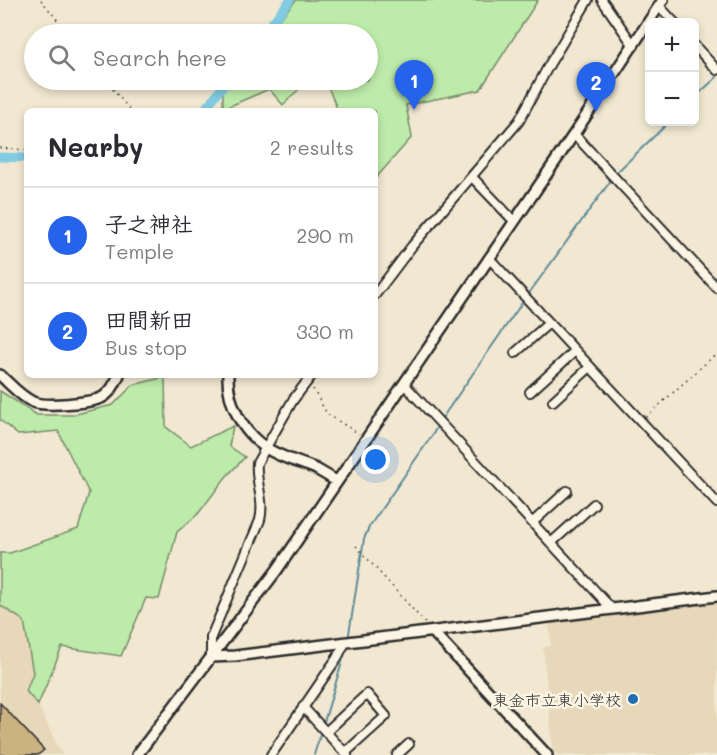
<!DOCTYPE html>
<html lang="en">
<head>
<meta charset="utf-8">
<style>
  body { margin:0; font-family:Mali,"Klee One",sans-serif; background:#f2f2f3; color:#2b2b33 }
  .controls { position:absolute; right:18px; top:18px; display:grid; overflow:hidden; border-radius:9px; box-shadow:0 3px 9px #0003 }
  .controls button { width:54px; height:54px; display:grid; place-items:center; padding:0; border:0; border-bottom:2px solid #e1e1e2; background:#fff; color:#2b2b33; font:30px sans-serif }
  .you { position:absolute; left:376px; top:460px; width:21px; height:21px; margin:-15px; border:4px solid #fff; border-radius:50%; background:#1a73e8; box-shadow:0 0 0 9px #1a73e833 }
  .badge { display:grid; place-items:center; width:39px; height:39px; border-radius:50%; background:#2563eb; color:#fff; font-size:20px; font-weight:700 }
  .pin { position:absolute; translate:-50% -50px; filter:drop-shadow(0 2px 3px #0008) }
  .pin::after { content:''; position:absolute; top:32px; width:21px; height:18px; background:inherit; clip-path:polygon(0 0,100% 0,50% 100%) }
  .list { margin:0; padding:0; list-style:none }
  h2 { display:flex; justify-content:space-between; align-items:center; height:78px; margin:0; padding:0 24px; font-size:26px }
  h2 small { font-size:20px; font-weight:400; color:#7c7c81 }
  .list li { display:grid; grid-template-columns:39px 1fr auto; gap:18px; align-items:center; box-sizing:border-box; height:96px; padding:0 24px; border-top:2px solid #e1e1e2 }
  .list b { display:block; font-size:22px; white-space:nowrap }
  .list p { margin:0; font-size:20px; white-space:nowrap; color:#7c7c81 }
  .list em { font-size:20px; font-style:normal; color:#7c7c81 }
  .icon { flex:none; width:33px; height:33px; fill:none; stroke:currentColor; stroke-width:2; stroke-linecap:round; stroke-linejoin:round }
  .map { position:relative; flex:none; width:717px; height:755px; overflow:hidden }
  .search { position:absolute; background:#fff; box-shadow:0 3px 9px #0003; left:24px; top:24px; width:354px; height:66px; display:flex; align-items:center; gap:15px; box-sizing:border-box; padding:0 21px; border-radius:33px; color:#7c7c81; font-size:22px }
  .panel { position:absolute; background:#fff; box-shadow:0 3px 9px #0003; left:24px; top:108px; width:354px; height:270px; border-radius:9px }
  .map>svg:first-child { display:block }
</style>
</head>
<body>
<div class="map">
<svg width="717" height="755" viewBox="0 0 717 755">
  <rect width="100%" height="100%" fill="#f2e8d1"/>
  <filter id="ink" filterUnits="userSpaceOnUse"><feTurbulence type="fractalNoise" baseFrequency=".0167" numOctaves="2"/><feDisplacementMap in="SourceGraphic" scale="12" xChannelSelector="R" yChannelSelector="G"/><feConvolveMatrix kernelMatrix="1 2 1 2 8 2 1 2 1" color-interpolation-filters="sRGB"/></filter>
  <g filter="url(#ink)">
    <!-- built -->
    <path fill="#e6d8b9" d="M717,603V755H557L553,751L543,647L551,646L549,623Z
      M0,605L24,621L33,674L26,691L38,705L62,755H0Z"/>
    <!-- green -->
    <path fill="#bdebaa" stroke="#748b6a" stroke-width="1.5" d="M296,0H538L480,90L406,105L412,137L375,179V111H338L325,80H368V34H267Z
      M229,80H308L283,105L269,89L223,109V87Z
      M165,377L166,427L191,446L233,426L229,446L245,457L226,477L198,514L177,532L159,599L146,598L121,656L62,647L38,705L26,691L33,673L24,621L0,605V553H10L78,529L89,493L58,431L18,435L0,420V391L37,415H72L113,405L133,385Z"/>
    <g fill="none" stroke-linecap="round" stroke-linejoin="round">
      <!-- stream -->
      <path stroke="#5f8b99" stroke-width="2" d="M694,98L717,77
        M615,174L669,122
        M527,296L612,179
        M348,640L364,539L369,527L433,434L440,421L524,300
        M314,755L346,649"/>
      <!-- canal -->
      <path stroke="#82cbe3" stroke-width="9" d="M263,34L290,0
        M203,111L228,80
        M0,157L27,158"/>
    </g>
    <!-- building -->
    <path fill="#cab281" stroke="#2b2b2b" stroke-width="1.5" d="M0,703L44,750L38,755H0Z"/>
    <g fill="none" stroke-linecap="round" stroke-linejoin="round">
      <!-- minor casing -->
      <g stroke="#2b2b2b" stroke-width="12">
        <path id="minor" d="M602,0L634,46
          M659,6L674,22
          M694,45L717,70
          M574,134L717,288
          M472,177L514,221
          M489,258L717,503
          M375,295L412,246L519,121L549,65L588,0
          M515,353L549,323
          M404,384L612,609
          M530,392L575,351
          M553,401L590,367
          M533,522L567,491
          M551,543L594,504
          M211,657V637L260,520C265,500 255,482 257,463L293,400L312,375
          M303,707L347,755
          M326,732L367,694L386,716L345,753
          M271,755L337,658L345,643
          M397,755L409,744"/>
      </g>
      <!-- tertiary casing -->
      <g stroke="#2b2b2b" stroke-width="14">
        <path id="tertiary" d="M0,375C10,384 20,396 33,402C44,407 92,403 103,397C111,392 115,384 119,375
          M228,375C227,402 242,432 265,447C280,458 300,462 316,469C323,473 330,477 336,481
          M433,632L547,755
          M211,657L235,656L717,596
          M137,755L277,570L574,134L663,0"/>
      </g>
      <!-- path -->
      <path stroke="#2b2b2b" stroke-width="1.5" stroke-dasharray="1.5 4.5" stroke-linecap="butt" d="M41,0L69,34
        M105,80L131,111
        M0,148L27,150
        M313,389L327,414L359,434
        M646,417L717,353
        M356,546L425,623"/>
      <!-- minor -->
      <use href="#minor" stroke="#fcf5e5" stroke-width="8"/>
      <!-- tertiary -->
      <use href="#tertiary" stroke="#fcf5e5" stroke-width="9"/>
    </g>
  </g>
  <!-- markers -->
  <circle fill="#1f6fb2" stroke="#fcf5e5" stroke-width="2" cx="633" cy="699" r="6"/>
  <g text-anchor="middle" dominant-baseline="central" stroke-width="5" stroke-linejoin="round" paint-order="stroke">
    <!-- poi labels -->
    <g font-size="16" fill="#2b2b2b" stroke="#fcf5e5" text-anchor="end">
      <text x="621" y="699">東金市立東小学校</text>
    </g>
  </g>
</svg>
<div class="controls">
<button>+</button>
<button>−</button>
</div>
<div class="you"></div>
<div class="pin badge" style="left:414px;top:110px">1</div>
<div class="pin badge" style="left:596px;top:112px">2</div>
<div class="search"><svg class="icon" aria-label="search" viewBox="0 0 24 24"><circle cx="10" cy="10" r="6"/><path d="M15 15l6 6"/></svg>Search here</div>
<section class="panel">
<h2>Nearby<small>2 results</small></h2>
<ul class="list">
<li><span class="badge">1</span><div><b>子之神社</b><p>Temple</p></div><em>290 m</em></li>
<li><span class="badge">2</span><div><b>田間新田</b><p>Bus stop</p></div><em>330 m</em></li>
</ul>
</section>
</div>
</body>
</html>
